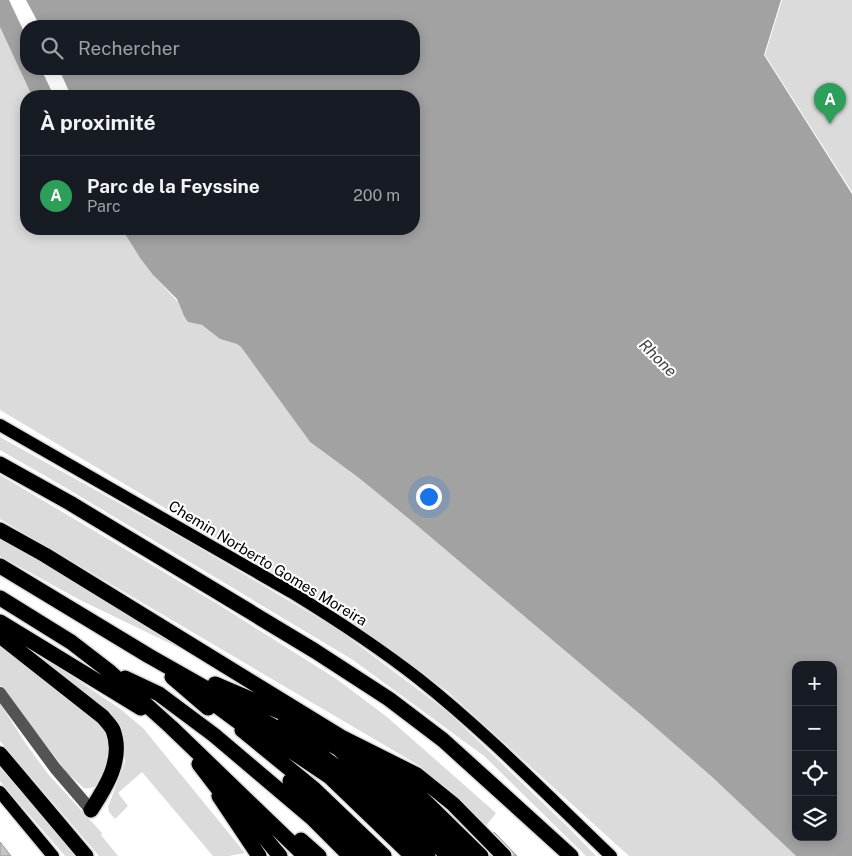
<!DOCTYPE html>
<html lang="fr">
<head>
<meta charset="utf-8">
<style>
  body { margin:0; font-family:"Public Sans",sans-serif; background:#242831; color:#f1f3f6 }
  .controls { position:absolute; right:15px; bottom:15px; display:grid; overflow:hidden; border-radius:10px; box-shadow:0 2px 12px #0003 }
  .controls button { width:45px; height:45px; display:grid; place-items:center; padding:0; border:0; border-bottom:1px solid #363941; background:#171b24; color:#f1f3f6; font:25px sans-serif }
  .you { position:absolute; left:428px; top:496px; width:18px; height:18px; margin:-12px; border:4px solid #fff; border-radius:50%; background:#1a73e8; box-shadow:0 0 0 8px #1a73e833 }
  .badge { display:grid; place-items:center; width:32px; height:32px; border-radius:50%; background:#858687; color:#fff; font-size:16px; font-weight:700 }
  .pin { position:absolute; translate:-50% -41px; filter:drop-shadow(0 1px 2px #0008) }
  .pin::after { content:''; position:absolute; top:26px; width:18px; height:15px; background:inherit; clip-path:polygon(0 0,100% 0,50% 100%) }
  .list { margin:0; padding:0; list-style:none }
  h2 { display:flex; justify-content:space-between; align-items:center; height:65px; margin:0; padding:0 20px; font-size:21px }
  h2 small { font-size:16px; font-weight:400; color:#9ea1a6 }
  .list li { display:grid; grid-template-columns:32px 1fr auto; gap:15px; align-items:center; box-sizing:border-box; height:80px; padding:0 20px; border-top:1px solid #363941 }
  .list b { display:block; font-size:19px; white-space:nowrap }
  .list p { margin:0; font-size:16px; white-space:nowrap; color:#9ea1a6 }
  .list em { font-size:16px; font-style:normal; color:#9ea1a6 }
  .icon { flex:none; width:28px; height:28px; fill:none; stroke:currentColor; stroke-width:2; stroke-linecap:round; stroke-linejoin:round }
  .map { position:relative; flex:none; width:852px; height:856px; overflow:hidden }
  .search { position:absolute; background:#171b24; box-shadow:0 2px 12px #0003; left:20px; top:20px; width:400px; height:55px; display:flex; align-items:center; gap:12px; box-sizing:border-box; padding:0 18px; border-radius:20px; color:#9ea1a6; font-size:19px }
  .panel { position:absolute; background:#171b24; box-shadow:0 2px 12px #0003; left:20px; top:90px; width:400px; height:145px; border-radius:20px }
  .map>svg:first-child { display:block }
</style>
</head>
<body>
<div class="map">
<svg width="852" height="856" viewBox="0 0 852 856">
  <rect width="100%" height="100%" fill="#fff"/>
  <!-- green -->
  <path fill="#dbdbdb" d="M782,0H852V192L765,55Z
    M0,27L32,96H26V229H122L140,258L153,275L178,302L183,313L188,322L202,325L220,339L237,344L241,347L310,442L359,478L414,523L648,721L711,776L796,856H629L447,691L328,605L0,410Z
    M0,437L189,542L337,629L448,712L568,827L596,856H586L484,756L353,660L61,485L0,450Z
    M0,475L216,603L338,680L387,717L496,813L486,826L420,766L0,519Z
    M0,538L156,628L198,657L78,599L0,556Z
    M0,645L93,717C99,723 106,731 109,739C113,754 105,793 84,788L68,774L0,685Z
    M34,651L119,708L143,728L245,853L229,856H213L142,772L118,793L128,806L115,819L109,812L108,807L125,762V741L119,727L33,653Z
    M0,703L26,744L48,774L102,833L101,835L118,856H99L0,741Z
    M0,768L76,856H65L0,781Z"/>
  <!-- water -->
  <path fill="#a2a2a2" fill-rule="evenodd" d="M0,0H9L26,36V69H41L54,96H32L0,27Z
    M26,0H781L764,55L852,194V856H796L711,776L648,721L414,523L359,478L310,442L241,347L237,344L220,339L202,325L188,322L184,316L177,299L153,275L140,258L122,229H414V96H71L59,69H414V26H40ZM796,665H833V837H796Z"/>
  <!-- building -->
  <path fill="#c4c4c4" stroke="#989898" d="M494,832L517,856H469Z
    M0,842L11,856H0Z"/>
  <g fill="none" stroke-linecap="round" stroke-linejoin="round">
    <!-- major casing -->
    <g stroke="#dbdbdb" stroke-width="15">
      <path id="major" d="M0,425L291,592C335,619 378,647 419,679C487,733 548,796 611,856
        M0,792L53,856"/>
    </g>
    <!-- highway casing -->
    <g stroke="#dbdbdb" stroke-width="18">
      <path id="highway" d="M0,464L70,503L315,651L389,699L443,740L571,856
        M0,530L45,555L341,737L417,775L453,804L504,856
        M0,566L149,656L308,746L338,768L428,856
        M0,598L71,642L110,672L171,727L305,856
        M0,622L141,708
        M0,636L103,717C106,721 111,726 113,730C124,759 106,787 91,810
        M172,677L208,708
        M125,678L159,694L214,735L312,818L350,856
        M215,684L295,718
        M202,695L252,732
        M248,722L330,777L412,856
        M285,722L338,748L448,856
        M242,730L313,788L384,856
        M350,746L464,856
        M0,754L86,856
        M199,764L228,802
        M389,766L481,856
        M290,781L368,856
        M225,790L280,856
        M219,796L259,856
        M301,840L319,856"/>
    </g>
    <!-- minor -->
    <path stroke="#545454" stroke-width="12" d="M0,693L55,768L91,810"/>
    <!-- major -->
    <use href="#major" stroke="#000" stroke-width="12"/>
    <!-- highway -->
    <use href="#highway" stroke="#000" stroke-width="15"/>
  </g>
  <g text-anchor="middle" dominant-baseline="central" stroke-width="4" stroke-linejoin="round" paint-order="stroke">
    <!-- street labels -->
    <g font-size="15" fill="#000" stroke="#fff">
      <text transform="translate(268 563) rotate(31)">Chemin Norberto Gomes Moreira</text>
    </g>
    <!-- water labels -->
    <g font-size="16" font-style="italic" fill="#434343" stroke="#fff">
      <text transform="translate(658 358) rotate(45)">Rhone</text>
    </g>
  </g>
</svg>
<div class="controls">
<button>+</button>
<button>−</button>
<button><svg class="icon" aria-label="locate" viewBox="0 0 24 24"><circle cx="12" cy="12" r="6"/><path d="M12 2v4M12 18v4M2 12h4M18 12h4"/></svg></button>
<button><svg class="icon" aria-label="layers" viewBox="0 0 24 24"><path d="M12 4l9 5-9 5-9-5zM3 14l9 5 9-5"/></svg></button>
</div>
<div class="you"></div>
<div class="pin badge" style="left:830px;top:124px;background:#2e9e5b">A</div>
<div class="search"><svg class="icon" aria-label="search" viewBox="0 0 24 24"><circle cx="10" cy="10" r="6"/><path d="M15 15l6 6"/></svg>Rechercher</div>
<section class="panel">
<h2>À proximité<small></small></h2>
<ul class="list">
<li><span class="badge" style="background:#2e9e5b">A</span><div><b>Parc de la Feyssine</b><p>Parc</p></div><em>200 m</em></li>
</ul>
</section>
</div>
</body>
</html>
